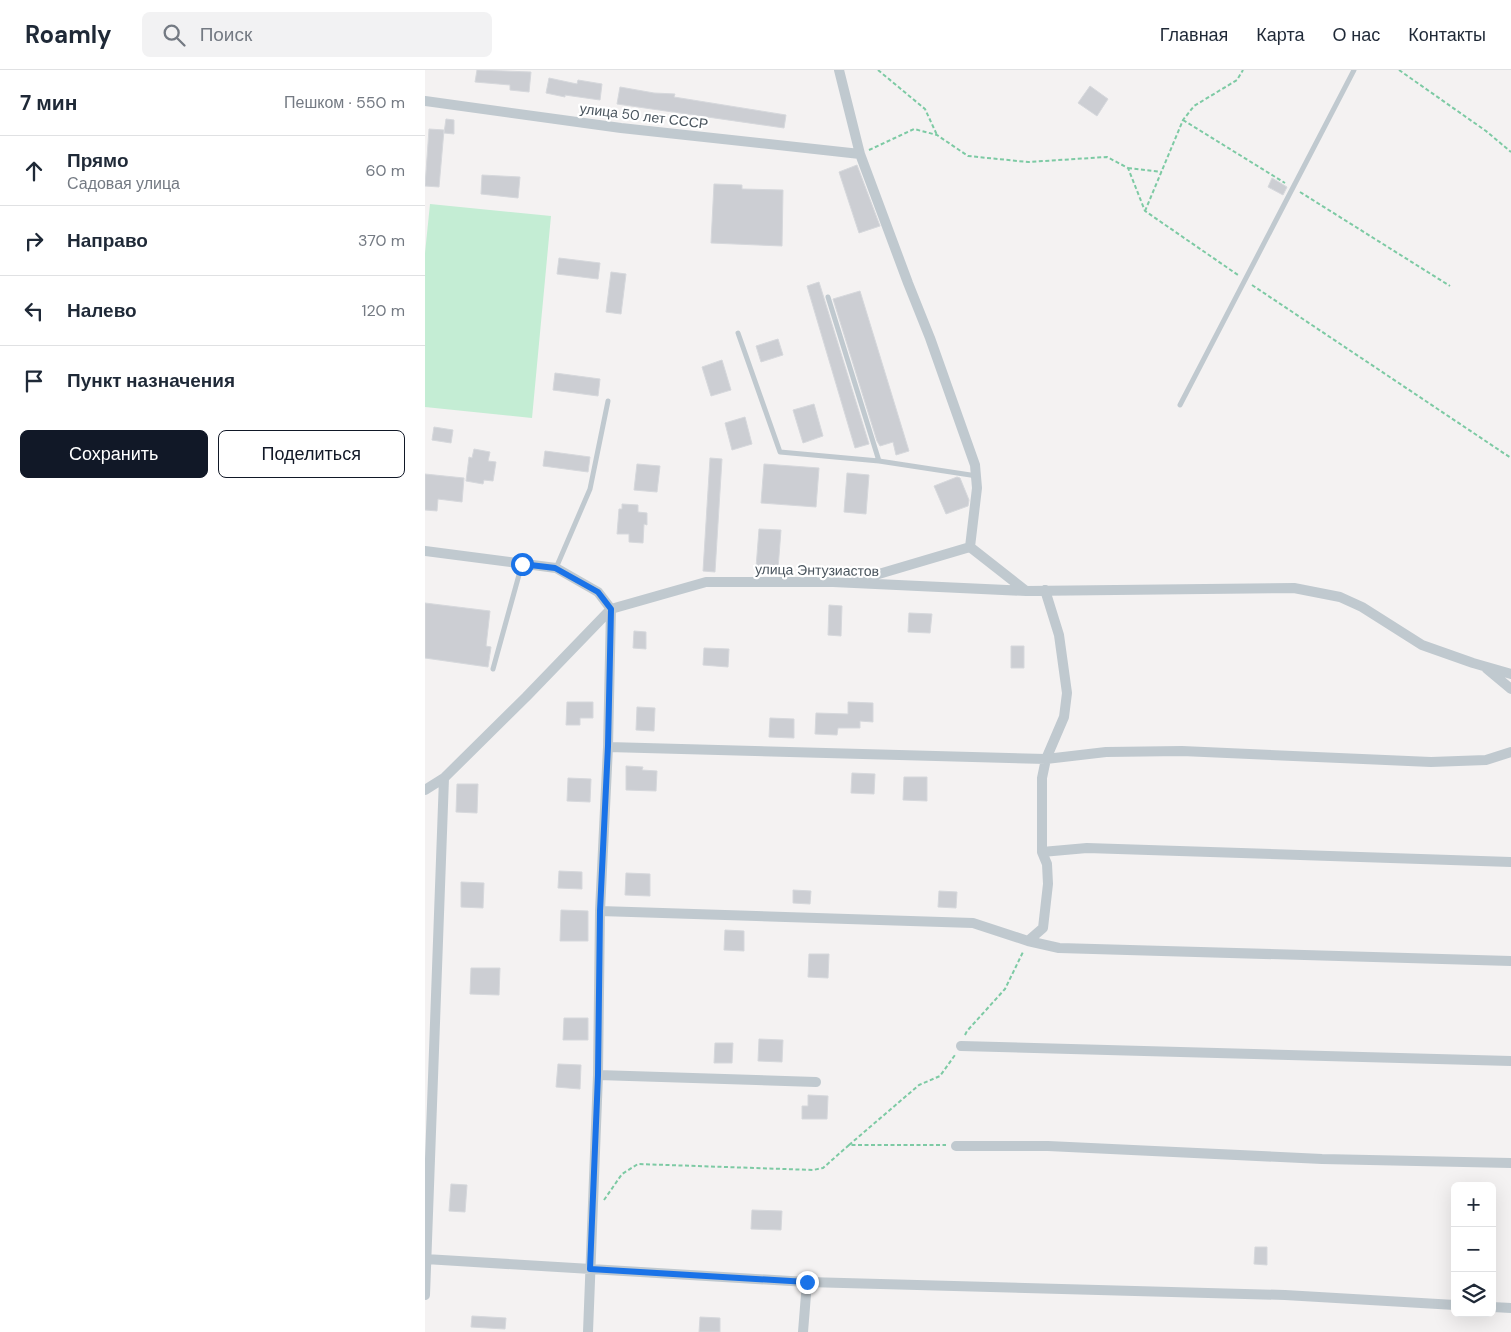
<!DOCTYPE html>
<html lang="ru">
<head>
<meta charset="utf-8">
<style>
  body { margin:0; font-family:"DM Sans",sans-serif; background:#f2f2f3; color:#1f2937 }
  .controls { position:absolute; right:15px; bottom:15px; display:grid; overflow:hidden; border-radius:8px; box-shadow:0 5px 20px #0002 }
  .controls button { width:45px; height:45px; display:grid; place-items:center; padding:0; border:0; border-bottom:1px solid #e0e1e3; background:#fff; color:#1f2937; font:25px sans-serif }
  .stop { position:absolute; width:15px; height:15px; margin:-11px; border:4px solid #1a73e8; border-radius:50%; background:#fff }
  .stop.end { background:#1a73e8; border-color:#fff; box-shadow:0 1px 5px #0008 }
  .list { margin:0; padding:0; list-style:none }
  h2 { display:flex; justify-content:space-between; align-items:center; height:65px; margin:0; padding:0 20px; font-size:21px }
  h2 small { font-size:16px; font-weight:400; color:#747a83 }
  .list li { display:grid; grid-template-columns:32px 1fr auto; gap:15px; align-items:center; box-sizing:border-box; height:70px; padding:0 20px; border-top:1px solid #e0e1e3 }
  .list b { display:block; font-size:19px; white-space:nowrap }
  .list p { margin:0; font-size:16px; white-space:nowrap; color:#747a83 }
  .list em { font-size:16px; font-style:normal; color:#747a83 }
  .actions { display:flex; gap:10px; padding:15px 20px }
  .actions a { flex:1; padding:11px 0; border:1px solid #111827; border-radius:8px; text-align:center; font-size:18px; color:#111827 }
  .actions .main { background:#111827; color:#fff }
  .icon { flex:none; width:28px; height:28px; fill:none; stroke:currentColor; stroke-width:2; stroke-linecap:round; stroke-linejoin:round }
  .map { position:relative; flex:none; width:1086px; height:1262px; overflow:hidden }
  header { display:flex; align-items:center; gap:30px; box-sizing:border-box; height:70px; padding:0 25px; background:#fff; border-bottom:1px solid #e0e1e3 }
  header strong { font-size:24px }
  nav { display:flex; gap:28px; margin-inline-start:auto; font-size:18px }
  .search { width:350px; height:45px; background:#f2f2f3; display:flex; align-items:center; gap:12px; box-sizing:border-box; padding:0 18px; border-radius:8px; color:#747a83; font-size:19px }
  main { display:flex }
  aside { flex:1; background:#fff }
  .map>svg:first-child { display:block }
</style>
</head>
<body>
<header>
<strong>Roamly</strong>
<div class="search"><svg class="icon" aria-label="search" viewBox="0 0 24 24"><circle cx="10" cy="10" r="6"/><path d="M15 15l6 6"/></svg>Поиск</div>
<nav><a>Главная</a><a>Карта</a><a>О нас</a><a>Контакты</a></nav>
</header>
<main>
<aside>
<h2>7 мин<small>Пешком · 550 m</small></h2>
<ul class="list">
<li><svg class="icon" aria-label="ahead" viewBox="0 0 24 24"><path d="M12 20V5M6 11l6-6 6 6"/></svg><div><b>Прямо</b><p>Садовая улица</p></div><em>60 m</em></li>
<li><svg class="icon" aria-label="right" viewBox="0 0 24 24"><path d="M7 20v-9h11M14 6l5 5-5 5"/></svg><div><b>Направо</b></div><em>370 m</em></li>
<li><svg class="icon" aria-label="left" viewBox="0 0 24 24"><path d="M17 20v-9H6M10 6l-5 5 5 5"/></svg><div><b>Налево</b></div><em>120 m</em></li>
<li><svg class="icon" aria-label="arrive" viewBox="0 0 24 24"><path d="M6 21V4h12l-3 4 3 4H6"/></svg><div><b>Пункт назначения</b></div></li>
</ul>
<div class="actions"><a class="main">Сохранить</a><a>Поделиться</a></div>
</aside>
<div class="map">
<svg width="1086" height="1262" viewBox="0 0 1086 1262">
  <rect width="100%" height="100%" fill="#f4f2f2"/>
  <!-- green -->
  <path fill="#c4edd4" d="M5,134L126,146L107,348L0,337V183Z"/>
  <!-- building -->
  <path fill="#ccced3" stroke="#d6d8dc" d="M52,0L106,2L104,22L85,20V15L50,12Z
    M124,8L152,14L153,10L177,14L175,30L140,25V27L121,23Z
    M665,16L683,29L672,46L653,33Z
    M195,17L229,23L250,24L249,27L361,45L359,58L192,34Z
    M21,49L29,50V64L19,63Z
    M4,59L19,60L14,117L0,116Z
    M432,95L455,156L434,163L414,102Z
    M57,105L95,107L93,128L56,124Z
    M847,108L862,117L858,125L843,117Z
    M289,114L317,115V119L358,120L357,176L286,173Z
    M134,188L175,193L173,209L132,204Z
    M186,202L201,204L196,244L181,242Z
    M394,212L444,374L430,378L382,216Z
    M435,221L484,381L471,385L468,372L455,376L452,371L408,229Z
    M353,269L358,285L336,292L331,276Z
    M297,290L306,320L286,326L277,297Z
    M130,303L175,309L173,326L128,320Z
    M389,334L398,366L378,373L368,340Z
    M320,347L327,374L307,380L300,353Z
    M9,357L28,360L26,373L7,370Z
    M49,379L65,382L63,391L71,392L68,411L59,410L58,414L41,411L44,387L47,388Z
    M120,381L165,387L163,402L118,396Z
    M285,388L297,389L290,502L278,501Z
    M212,394L235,396L232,422L209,420Z
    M339,394L394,398L391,437L336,433Z
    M422,403L444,405L441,444L419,442Z
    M0,404L39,408L37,432L13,429L12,441L0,440Z
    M532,407L535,408L544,430L543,436L521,444L509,416Z
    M197,434L213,435V442L222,443V455L219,454L218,473L204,472V464H192L194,439H197Z
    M334,459L356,460L353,499L331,498Z
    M0,533L65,541L61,576L66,577L63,597L0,588Z
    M404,535L417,536L416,566L403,565Z
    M484,543L507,544L505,563L483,562Z
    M209,561L221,562V579L208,578Z
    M586,576H599V598H586Z
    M279,578L304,579L303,597L278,595Z
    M142,632H168V648H155V655H141Z
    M423,632L448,633V652L435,651V658H413L412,665L390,664L391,643L423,644Z
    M212,637L230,638L229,661L211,660Z
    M345,648L369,649V668L344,667Z
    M201,696L218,697L217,700L232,701L231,721L201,720Z
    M427,703L450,704L449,724L426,723Z
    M479,707H502V731L478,730Z
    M143,708L166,709L165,732L142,731Z
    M32,714H53L52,743L31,742Z
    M134,801L157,802V819L133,818Z
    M201,803L225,804V826L200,825Z
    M36,812L59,813L58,838L36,837Z
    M368,820L386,821L385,834L368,833Z
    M514,821L532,822L531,838L513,837Z
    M136,840L163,841V871H135Z
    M300,860L319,861V881L299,880Z
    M384,884H404L403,908L383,907Z
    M46,898H75L74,925L45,924Z
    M139,948H163V970H138Z
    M334,969L358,970L357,992L333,991Z
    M290,973H308L307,993H289Z
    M133,994L156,995L155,1019L131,1017Z
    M383,1025L403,1026L402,1049H377V1036H383Z
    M26,1114L42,1115L40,1142L24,1141Z
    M327,1140L357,1141L356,1160L326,1159Z
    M830,1177H842V1195L829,1194Z
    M47,1246L81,1248L80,1259L46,1257Z
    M275,1247L295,1248V1262H274Z"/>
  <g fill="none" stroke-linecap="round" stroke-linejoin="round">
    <!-- path -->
    <path stroke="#7dcaa4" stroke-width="2" stroke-dasharray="4 2.5" stroke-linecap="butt" d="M453,0L500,39L512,65
      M974,0L1061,61L1086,82
      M758,50L860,113
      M444,80L489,59L512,65L543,86L603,92L682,87L703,98L720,141L813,205
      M703,98L737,102
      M875,122L1025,216
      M720,141L758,50L769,36L812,10L818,0
      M827,215L1086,388
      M540,965L542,961L580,919L598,882
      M424,1075L494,1015L515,1006L530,985
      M179,1130L197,1104L213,1094L388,1100L398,1098L424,1075H521"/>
    <!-- service -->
    <path stroke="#c0c9cf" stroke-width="5" d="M313,263L355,382L454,391L403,227
      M755,335L929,0
      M454,391L552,406
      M131,498L165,419L183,331
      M68,599L97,494"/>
    <!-- minor -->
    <path stroke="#c0c9cf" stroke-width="10" d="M414,0L435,84L483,213L505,268L550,395L552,418L545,477L601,521
      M0,31L196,58L435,84
      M0,481L131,498L173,522L186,539
      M431,509L447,506L545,477
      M1062,599L1086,619
      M183,677L621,689L681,682L757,681L1006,692L1061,690L1086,682
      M0,720L19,708L101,627L186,539L281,512H408L601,521L869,518L915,527L937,537L997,575L1048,593L1086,604
      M617,782L662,778L1086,792
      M175,841L548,853L603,871L634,878L1086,891
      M603,871L618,858L623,814L622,794L617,782V708L621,689L639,647L642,623L634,565L620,520
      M536,976L1086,991
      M173,1005L391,1012
      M531,1076H623L897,1089L1086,1093
      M0,1189L382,1212L860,1225L1030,1235
      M0,1225L19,708
      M1067,1237L1086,1238
      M163,1262L173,1005L175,841L183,677L186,539
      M378,1262L382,1212"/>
  </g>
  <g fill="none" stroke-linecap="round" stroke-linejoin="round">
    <!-- route -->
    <path stroke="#1a73e8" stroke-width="6" d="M97,494L130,498L173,522L186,539L183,676L175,841L173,1005L165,1199L382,1212"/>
  </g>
  <g text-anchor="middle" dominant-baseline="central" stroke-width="4.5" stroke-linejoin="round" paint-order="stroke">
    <!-- street labels -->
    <g font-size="14" fill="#4a555e" stroke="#fff">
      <text transform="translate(219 46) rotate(7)">улица 50 лет СССР</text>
      <text transform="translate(392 500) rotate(1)">улица Энтузиастов</text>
    </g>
  </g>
</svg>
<div class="controls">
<button>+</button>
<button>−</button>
<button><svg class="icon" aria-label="layers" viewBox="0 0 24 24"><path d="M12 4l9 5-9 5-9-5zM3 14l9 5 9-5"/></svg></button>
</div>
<div class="stop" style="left:97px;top:494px"></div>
<div class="stop end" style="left:382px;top:1212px"></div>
</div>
</main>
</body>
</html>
